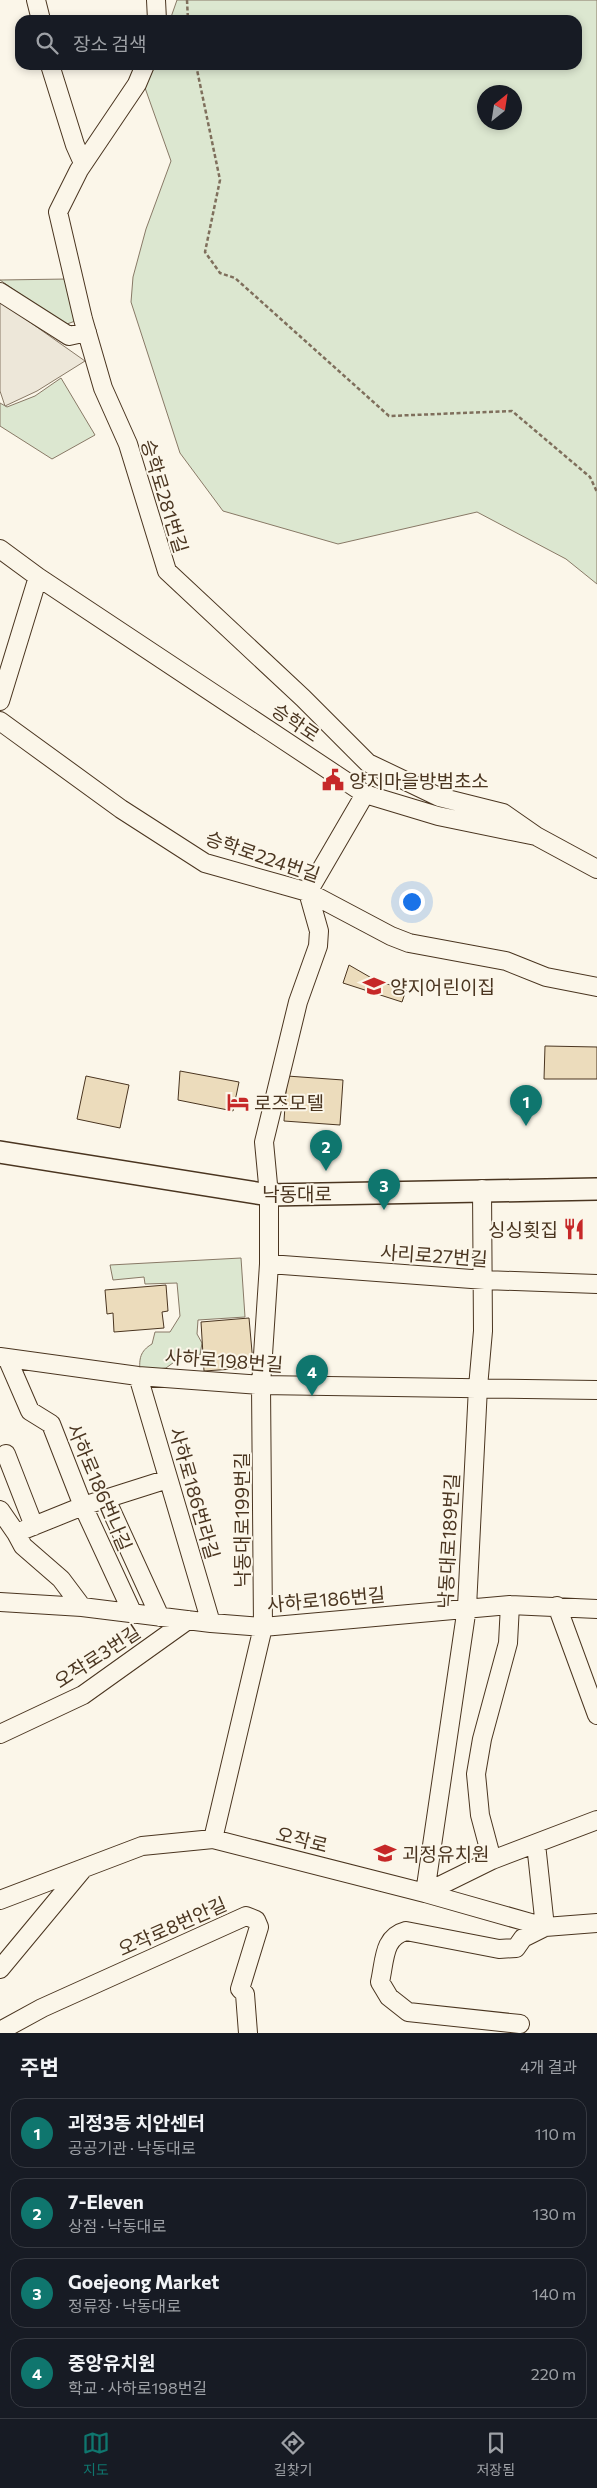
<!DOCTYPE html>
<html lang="ko">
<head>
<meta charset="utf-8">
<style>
  body { margin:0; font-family:Commissioner,"Noto Sans KR",sans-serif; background:#242831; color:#f1f3f6 }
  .compass { position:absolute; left:477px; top:85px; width:45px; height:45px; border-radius:50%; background:#171b24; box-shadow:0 2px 8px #0003; rotate:30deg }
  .you { position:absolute; left:411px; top:901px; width:18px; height:18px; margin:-12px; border:4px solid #fff; border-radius:50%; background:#1a73e8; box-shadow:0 0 0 8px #1a73e833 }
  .badge { display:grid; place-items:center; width:32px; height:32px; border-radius:50%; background:#0f766e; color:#fff; font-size:16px; font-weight:700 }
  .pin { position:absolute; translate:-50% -41px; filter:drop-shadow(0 1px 2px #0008) }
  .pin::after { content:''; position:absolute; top:26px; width:18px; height:15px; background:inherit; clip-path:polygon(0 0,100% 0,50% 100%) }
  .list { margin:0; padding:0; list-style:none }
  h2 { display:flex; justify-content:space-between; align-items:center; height:65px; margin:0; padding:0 20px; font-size:21px }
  h2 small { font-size:16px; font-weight:400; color:#9ea1a6 }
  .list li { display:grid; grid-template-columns:32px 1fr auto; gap:15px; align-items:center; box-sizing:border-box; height:70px; margin:0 10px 10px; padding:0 10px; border:1px solid #363941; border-radius:15px }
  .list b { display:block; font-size:19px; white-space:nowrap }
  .list p { margin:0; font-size:16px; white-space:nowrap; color:#9ea1a6 }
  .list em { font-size:16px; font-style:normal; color:#9ea1a6 }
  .icon { flex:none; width:28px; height:28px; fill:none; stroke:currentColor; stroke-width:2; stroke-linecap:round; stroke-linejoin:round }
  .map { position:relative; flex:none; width:597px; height:2033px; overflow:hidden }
  .search { position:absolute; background:#171b24; box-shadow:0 2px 8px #0003; left:15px; right:15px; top:15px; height:55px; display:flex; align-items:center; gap:12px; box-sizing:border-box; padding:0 18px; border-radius:15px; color:#9ea1a6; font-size:19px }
  .sheet { height:385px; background:#171b24 }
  nav { display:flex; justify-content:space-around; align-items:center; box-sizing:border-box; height:70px; border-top:1px solid #363941; background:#171b24; font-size:14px; color:#9ea1a6 }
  nav a { display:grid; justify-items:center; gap:2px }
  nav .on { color:#0f766e }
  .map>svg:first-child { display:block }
</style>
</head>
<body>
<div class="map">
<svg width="597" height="2033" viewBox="0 0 597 2033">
  <rect width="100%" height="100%" fill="#fbf6e9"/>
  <!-- green -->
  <path fill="#dce7d0" stroke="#887966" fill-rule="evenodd" d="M177,0H597V584L566,559L477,512L338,544L223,511L180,453L131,302L133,277L146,229L171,161L144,85L152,65H577V20H170ZM484,92H514V122H484Z
    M67,279L78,320L67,324L57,320L0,280Z
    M61,378L95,435L52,459L0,426V403L7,407L35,396Z
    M241,1258L245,1317L198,1320L197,1334L202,1343L200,1355L192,1359L181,1357L166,1368L140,1371C139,1359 140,1351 152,1344L155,1332H170L180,1316L177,1283L145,1284L144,1277L113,1280L110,1265Z"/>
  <!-- parking -->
  <path fill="#ede7d9" stroke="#887966" d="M0,301L85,361L37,391L5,406L0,391Z"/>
  <!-- building -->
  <path fill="#ecdcbc" stroke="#4a3520" d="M349,965L375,980L406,990L402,1002L343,983Z
    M545,1046L597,1047V1079H544Z
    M180,1071L239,1082L233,1111L178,1100Z
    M86,1076L129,1085L120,1128L77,1119Z
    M287,1076L343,1080L340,1125L284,1121Z
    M166,1285L168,1311L162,1312L164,1328L114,1332L113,1313L107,1314L105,1290Z
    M249,1318L253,1363H248V1368L204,1371L201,1322Z"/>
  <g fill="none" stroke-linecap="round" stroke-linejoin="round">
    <!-- minor casing -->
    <g stroke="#4a3520" stroke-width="20">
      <path id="minor" d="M36,0L41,20
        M156,0L157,20
        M50,65L75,145L83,163
        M145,65L137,84L79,170L58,212L83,319L103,388L128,444L167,571L303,698L368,763L439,797L503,813L536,836
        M0,292L69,336L87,332
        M0,549L38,577L365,794L438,816L536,836L597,869
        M0,701L38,577
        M0,721L121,809L205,863L308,892L391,936L409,943L506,961L546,977L597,987
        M269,1264L485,1280L597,1284
        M0,1357L138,1376L261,1385L597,1390
        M7,1358L30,1411L51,1424L83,1506L133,1614
        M138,1376L211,1623
        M6,1454L34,1526
        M106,1499L160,1617
        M0,1510L16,1533
        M0,1602L82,1607L211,1623L263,1627L510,1605L597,1609
        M557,1606L597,1715
        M82,1607L61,1579L23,1546L16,1533L83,1506L168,1479
        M0,1734L83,1695L188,1620
        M213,1839L263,1627L261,1385L269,1264V1195L264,1142L298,1002L318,946L319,931L308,892L365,794
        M492,1860L480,1815L476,1774L482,1739L508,1643L510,1605
        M425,1893L467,1607L478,1387L483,1331L482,1189
        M425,1893L492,1860L597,1820
        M0,1900L142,1846L213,1839L425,1893L545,1927L597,1923
        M0,1969L83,1869
        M520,2024L408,2012L389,1997L380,1982C385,1960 383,1937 406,1931L499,1949L516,1948L523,1938L545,1927L536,1844
        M0,2031L42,2008L246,1916L256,1920L259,1927L240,1989L245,1994L248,2033"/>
    </g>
    <!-- major casing -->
    <g stroke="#4a3520" stroke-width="24">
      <path id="major" d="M0,1152L269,1195L597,1189"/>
    </g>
    <!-- path -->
    <path stroke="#7f6f5c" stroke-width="2.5" stroke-dasharray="4 2.5" stroke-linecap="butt" d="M187,0L188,20
      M196,65L220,180L205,252L220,273L235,278L389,416L512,411L590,477L597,492"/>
    <!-- minor -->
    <use href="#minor" stroke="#fbf6e9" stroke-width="18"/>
    <!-- major -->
    <use href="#major" stroke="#fbf6e9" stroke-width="21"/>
  </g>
  <!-- icons -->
  <defs>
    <g id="civic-bare" transform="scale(1.725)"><path d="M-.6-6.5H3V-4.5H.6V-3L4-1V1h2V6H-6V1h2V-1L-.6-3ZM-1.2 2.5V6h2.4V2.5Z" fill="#c62828" stroke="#fbf6e9" stroke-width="2.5" paint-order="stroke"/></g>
    <g id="school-bare" transform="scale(1.725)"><path d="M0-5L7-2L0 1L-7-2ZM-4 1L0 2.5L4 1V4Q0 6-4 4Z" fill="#c62828" stroke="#fbf6e9" stroke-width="2.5" paint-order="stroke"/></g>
    <g id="hotel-bare" transform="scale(1.725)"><path d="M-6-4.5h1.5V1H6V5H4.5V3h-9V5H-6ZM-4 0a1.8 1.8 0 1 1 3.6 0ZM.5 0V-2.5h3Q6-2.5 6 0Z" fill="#c62828" stroke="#fbf6e9" stroke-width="2.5" paint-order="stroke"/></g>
    <g id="restaurant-bare" transform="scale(1.725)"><path d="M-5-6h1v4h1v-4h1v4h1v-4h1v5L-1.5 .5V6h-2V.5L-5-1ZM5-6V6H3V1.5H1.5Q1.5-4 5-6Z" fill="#c62828" stroke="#fbf6e9" stroke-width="2.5" paint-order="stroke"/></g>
  </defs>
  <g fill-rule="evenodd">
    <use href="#civic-bare" x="333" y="780"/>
    <use href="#school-bare" x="374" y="986"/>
    <use href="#hotel-bare" x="238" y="1102"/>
    <use href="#restaurant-bare" x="574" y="1229"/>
    <use href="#school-bare" x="385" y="1853"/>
  </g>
  <g text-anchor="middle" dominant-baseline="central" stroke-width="4" stroke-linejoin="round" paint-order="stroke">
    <!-- street labels -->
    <g font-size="19" fill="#4a3520" stroke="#fbf6e9">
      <text transform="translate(165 496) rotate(73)">승학로281번길</text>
      <text transform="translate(296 722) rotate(34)">승학로</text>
      <text transform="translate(263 856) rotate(19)">승학로224번길</text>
      <text x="297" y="1193">낙동대로</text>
      <text transform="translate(434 1255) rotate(4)">사리로27번길</text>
      <text transform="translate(224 1360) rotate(4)">사하로198번길</text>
      <text transform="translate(100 1487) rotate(67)">사하로186번나길</text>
      <text transform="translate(195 1493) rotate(74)">사하로186번라길</text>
      <text transform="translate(241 1520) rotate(-90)">낙동대로199번길</text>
      <text transform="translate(448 1541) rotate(-87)">낙동대로189번길</text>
      <text transform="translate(326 1599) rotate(-5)">사하로186번길</text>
      <text transform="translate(97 1656) rotate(-33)">오작로3번길</text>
      <text transform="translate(302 1839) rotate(14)">오작로</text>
      <text transform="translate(172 1926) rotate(-24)">오작로8번안길</text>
    </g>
    <!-- poi labels -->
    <g font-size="19" fill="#4a3520" stroke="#fbf6e9" text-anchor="start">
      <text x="349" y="780">양지마을방범초소</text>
      <text x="390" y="986">양지어린이집</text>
      <text x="254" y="1102">로즈모텔</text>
      <text x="558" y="1229" text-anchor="end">싱싱횟집</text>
      <text x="402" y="1853">괴정유치원</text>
    </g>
  </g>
</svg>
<svg class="compass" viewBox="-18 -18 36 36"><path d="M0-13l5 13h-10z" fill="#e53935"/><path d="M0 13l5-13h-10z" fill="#9ea1a6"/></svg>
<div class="you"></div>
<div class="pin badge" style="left:526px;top:1126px">1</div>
<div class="pin badge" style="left:326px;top:1171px">2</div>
<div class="pin badge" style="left:384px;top:1210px">3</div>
<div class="pin badge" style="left:312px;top:1396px">4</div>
<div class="search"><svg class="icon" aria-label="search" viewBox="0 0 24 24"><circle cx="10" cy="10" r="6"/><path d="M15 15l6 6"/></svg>장소 검색</div>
</div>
<section class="sheet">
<h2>주변<small>4개 결과</small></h2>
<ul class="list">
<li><span class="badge">1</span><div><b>괴정3동 치안센터</b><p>공공기관 · 낙동대로</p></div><em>110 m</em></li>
<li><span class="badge">2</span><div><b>7-Eleven</b><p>상점 · 낙동대로</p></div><em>130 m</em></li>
<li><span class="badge">3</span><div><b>Goejeong Market</b><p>정류장 · 낙동대로</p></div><em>140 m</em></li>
<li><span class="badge">4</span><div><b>중앙유치원</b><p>학교 · 사하로198번길</p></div><em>220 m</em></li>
</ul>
</section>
<nav>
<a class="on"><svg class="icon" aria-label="map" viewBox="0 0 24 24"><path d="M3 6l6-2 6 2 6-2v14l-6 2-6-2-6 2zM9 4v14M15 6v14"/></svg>지도</a>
<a><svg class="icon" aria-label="directions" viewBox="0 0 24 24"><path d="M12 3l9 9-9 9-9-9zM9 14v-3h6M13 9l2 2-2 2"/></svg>길찾기</a>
<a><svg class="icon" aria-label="saved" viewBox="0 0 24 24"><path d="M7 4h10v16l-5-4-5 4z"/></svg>저장됨</a>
</nav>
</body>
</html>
